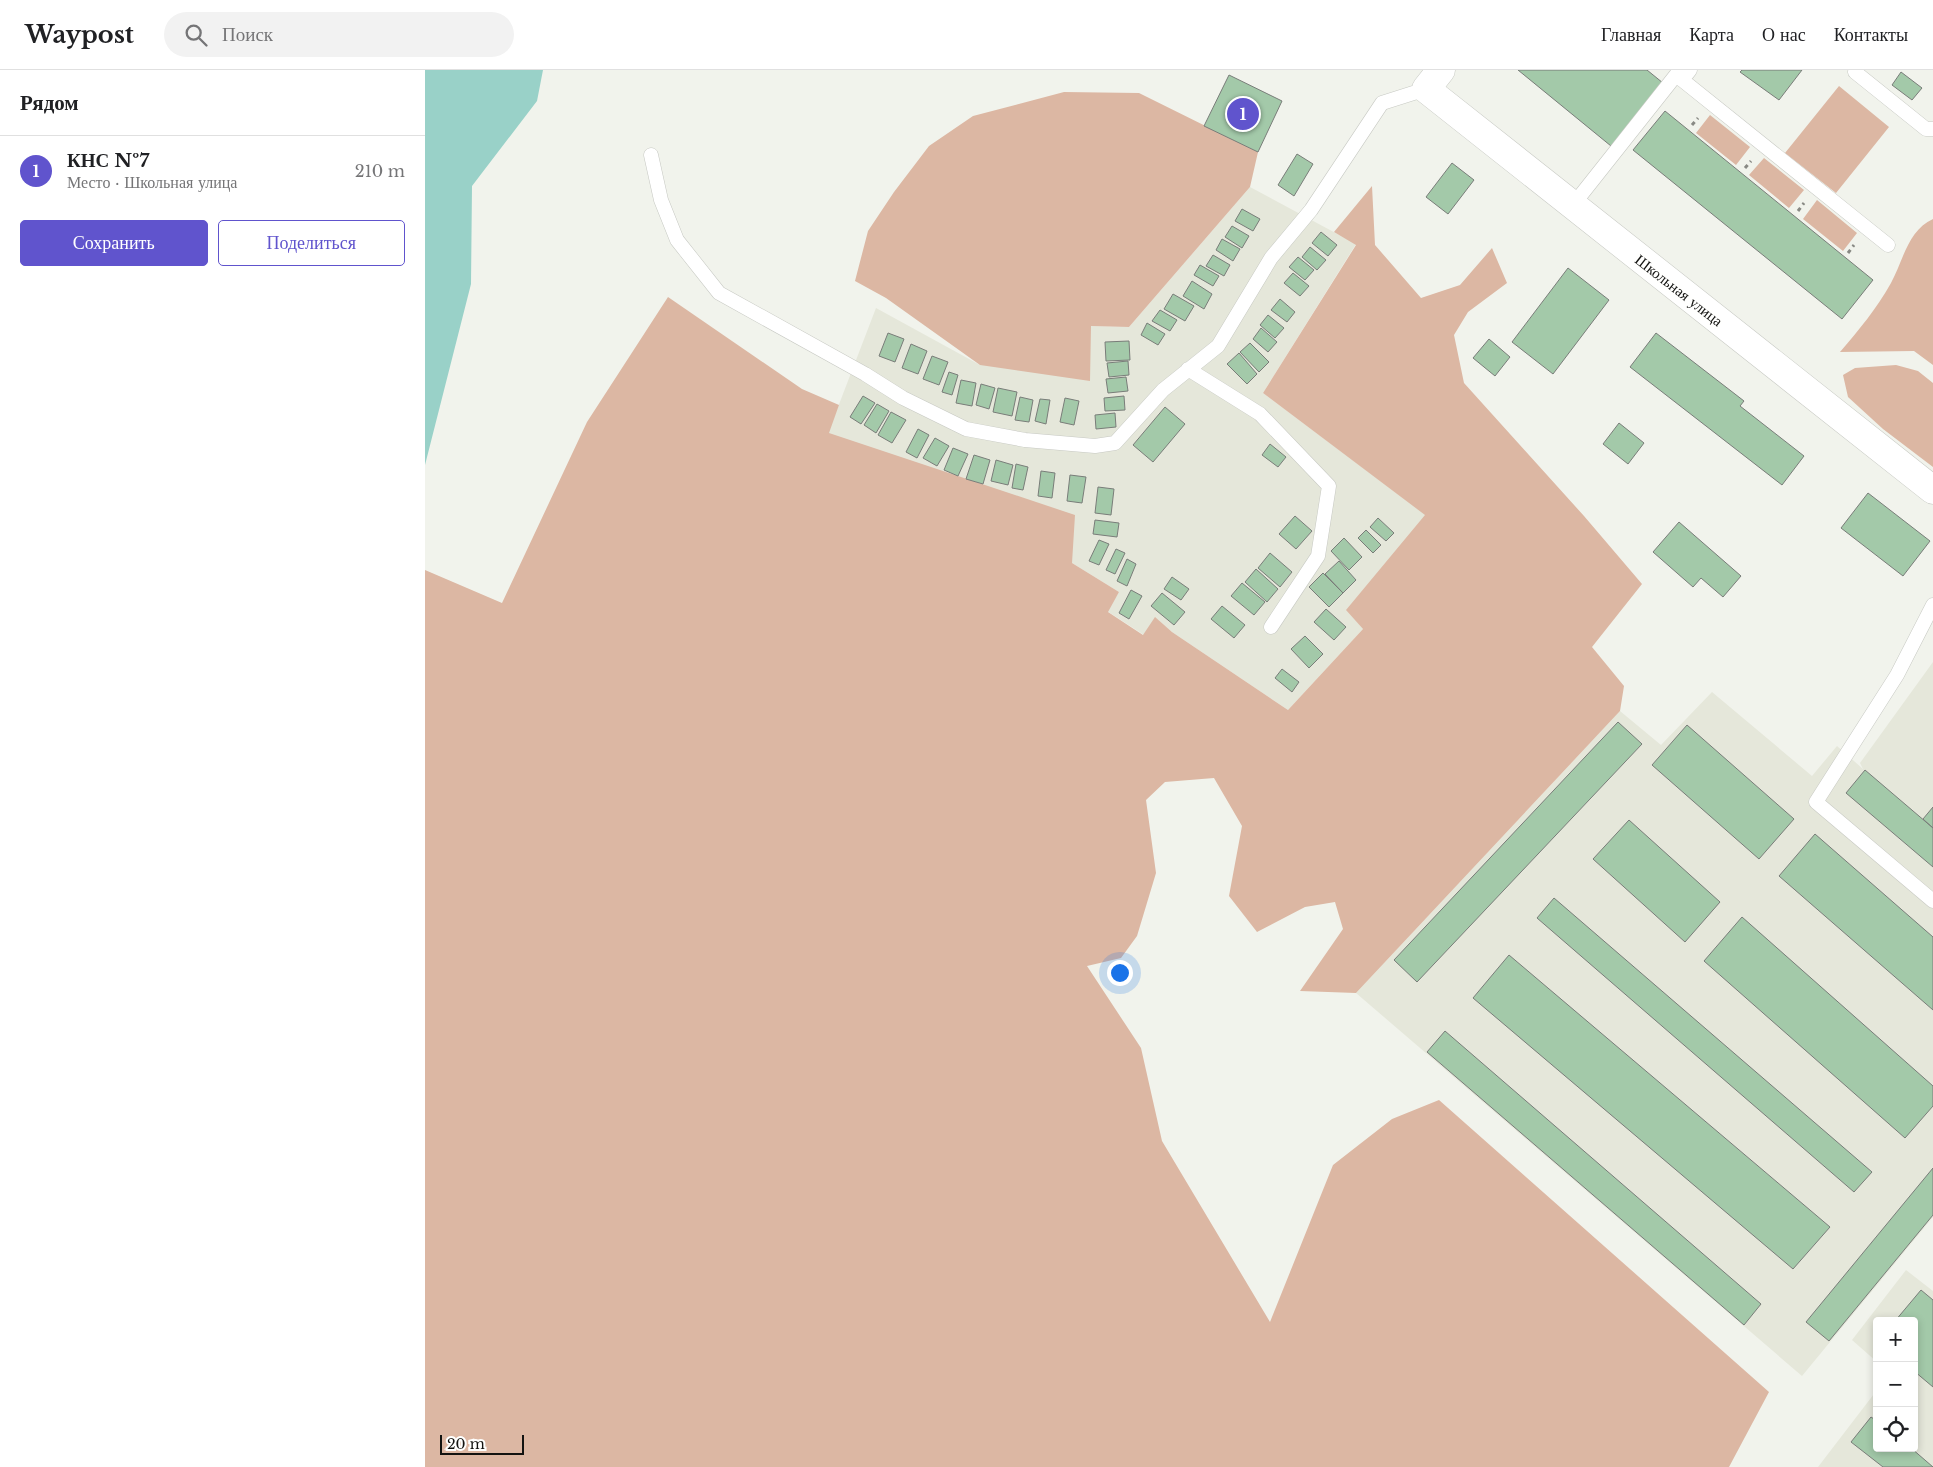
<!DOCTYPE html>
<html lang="ru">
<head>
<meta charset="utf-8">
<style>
  body { margin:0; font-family:"Libre Baskerville",serif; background:#f2f2f2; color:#202124 }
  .controls { position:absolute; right:15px; bottom:15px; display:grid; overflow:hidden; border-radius:5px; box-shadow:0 2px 8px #0003 }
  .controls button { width:45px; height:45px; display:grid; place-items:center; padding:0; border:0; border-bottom:1px solid #e0e0e0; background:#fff; color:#202124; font:25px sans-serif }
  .scale { position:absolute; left:15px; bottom:12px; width:84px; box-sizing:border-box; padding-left:5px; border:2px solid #131311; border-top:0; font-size:14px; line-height:18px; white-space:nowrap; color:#131311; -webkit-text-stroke:4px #fffffe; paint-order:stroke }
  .you { position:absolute; left:694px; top:902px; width:18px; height:18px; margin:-12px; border:4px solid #fff; border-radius:50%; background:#1a73e8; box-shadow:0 0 0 8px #1a73e833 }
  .badge { display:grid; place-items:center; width:32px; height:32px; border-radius:50%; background:#6054cd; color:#fff; font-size:16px; font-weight:700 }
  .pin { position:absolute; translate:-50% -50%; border:2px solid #fff; box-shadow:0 1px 5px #0006 }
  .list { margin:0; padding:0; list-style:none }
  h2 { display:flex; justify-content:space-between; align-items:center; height:65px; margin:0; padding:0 20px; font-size:21px }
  h2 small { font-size:16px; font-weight:400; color:#757577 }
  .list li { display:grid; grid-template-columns:32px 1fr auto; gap:15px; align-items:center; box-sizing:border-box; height:70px; padding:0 20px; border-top:1px solid #e0e0e0 }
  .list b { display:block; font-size:19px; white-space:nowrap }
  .list p { margin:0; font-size:16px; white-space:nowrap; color:#757577 }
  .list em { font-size:16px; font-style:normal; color:#757577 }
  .actions { display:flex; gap:10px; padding:15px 20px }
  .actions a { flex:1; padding:11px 0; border:1px solid #6054cd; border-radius:5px; text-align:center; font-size:18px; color:#6054cd }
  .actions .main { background:#6054cd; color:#fff }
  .icon { flex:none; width:28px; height:28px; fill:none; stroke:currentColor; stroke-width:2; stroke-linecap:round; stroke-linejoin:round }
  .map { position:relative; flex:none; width:1508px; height:1397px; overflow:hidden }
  header { display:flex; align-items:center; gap:30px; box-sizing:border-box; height:70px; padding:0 25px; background:#fff; border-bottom:1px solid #e0e0e0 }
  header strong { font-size:24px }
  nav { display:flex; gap:28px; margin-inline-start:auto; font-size:18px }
  .search { width:350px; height:45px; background:#f2f2f2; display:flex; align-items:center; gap:12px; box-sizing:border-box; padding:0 18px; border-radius:28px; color:#757577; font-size:19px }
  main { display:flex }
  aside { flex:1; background:#fff }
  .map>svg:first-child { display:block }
</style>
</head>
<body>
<header>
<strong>Waypost</strong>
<div class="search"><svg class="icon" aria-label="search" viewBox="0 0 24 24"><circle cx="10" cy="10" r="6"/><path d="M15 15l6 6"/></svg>Поиск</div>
<nav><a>Главная</a><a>Карта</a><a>О нас</a><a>Контакты</a></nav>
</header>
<main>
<aside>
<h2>Рядом<small></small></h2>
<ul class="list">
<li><span class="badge">1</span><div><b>КНС №7</b><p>Место · Школьная улица</p></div><em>210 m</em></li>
</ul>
<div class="actions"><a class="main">Сохранить</a><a>Поделиться</a></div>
</aside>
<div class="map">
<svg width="1508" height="1397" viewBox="0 0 1508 1397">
  <rect width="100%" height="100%" fill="#f1f3ec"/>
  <!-- built -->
  <path fill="#e5e7da" d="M825,117L931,174L838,323L1001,445L922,540L938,559L863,640L747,562L730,548L719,565L682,541L694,522L647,493L403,363L451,238L555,295L666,256L704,257Z
    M1508,592V1147L1377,1306L931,923L1195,641L1236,675L1287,622L1387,706L1412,676L1438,699L1435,693Z
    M1481,1200L1508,1221V1397H1393L1452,1320V1378H1489V1251H1452V1292L1427,1270Z"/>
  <!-- green -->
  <path fill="#dcb7a3" d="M1414,16L1464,57L1411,123L1360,83Z
    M639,22L714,23L833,82L825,117L704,257L666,256L665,311L555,295L461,228L430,211L443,161L469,122L504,76L548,46Z
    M1285,45L1325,77L1311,95L1271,63Z
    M1339,88L1379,120L1364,138L1324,105Z
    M947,116L950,175L996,228L1035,215L1067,178L1082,213L1043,242L1029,265L1039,313L1159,446L1217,514L1167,577L1199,616L1195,641L931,923L875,921L918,859L910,832L880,837L832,862L804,826L817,756L789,708L740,712L721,730L731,803L712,866L696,888L662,896L716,978L737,1071L845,1252L908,1095L967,1049L1014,1030L1344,1322L1304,1397H0V500L77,533L162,352L243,227L377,319L414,335L404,363L650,445L647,493L694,522L683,542L718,565L730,547L747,562L863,640L938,559L921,540L1000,445L838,323L931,175L909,162Z
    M1392,130L1432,163L1418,181L1378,149Z
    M1508,149V295L1489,281L1415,282C1434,260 1452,238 1466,213C1478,191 1483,160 1508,149Z
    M1471,295L1493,301L1508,313V397L1458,359L1423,327L1418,305L1430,298Z"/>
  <!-- water -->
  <path fill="#99d1c8" d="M0,0H118L112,31L47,116L46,214L0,395Z"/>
  <!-- building -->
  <path fill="#a3c9a9" stroke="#797d79" d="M1093,0H1222L1238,13L1186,76Z
    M1317,0H1377L1354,30L1315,2Z
    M1476,2L1497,18L1487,30L1467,15Z
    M804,5L857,31L833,82L779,56Z
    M1240,41L1448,210L1417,249L1208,80Z
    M872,84L888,94L869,126L853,115Z
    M1027,93L1049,110L1023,144L1001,127Z
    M817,139L835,149L828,161L810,151Z
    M807,156L824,166L817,178L800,167Z
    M896,162L912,175L903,186L887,173Z
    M797,169L815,179L808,191L791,180Z
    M885,177L901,190L892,200L877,187Z
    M788,185L805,195L799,206L781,196Z
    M873,187L889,200L880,210L864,197Z
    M775,195L794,206L788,216L769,205Z
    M1143,198L1184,230L1128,304L1087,272Z
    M868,203L884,216L875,226L859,213Z
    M767,211L787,224L779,239L758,226Z
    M748,224L769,236L760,251L739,239Z
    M855,229L870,242L862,252L846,240Z
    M735,240L752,250L745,261L727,251Z
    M843,245L859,258L850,268L835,255Z
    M722,253L740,264L733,275L716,265Z
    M836,258L852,272L843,282L828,269Z
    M463,263L479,269L470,292L454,286Z
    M1231,263L1319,331L1315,336L1379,386L1357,415L1205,297Z
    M1064,269L1085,287L1070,306L1048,288Z
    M704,271L705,290L681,291L680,272Z
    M825,273L844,292L834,302L815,282Z
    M486,274L502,281L493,304L477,298Z
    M814,283L832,304L822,314L802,294Z
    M507,286L523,292L514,315L498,309Z
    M703,291L704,305L684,307L682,293Z
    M524,302L533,305L527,325L517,322Z
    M701,307L703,321L683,323L681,309Z
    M536,310L551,313L547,336L531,333Z
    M556,314L570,318L564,339L551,335Z
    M573,318L592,322L587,346L568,342Z
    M438,326L450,333L436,354L425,347Z
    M699,326L700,340L680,341L679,328Z
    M595,327L608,330L604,352L590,350Z
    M640,328L654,331L649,355L635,352Z
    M615,329L625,330L621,354L610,351Z
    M452,334L464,341L451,363L439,355Z
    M740,337L760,354L728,392L708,375Z
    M466,342L481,350L467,373L453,365Z
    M690,343L691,357L671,359L670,345Z
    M1194,353L1219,373L1203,394L1178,374Z
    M493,359L504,365L492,388L481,382Z
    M510,368L524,376L512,396L498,388Z
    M845,374L861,387L853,397L837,385Z
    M528,378L543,384L533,406L519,400Z
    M549,385L565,390L558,414L541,409Z
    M571,390L588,395L583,415L566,411Z
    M591,394L603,397L598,420L587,418Z
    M616,401L630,403L627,428L613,426Z
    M645,405L661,407L657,433L642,431Z
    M673,417L689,419L686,445L670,443Z
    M1443,423L1505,471L1478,506L1416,458Z
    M870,446L887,461L871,479L854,464Z
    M953,448L969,463L961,471L945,457Z
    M670,450L694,453L692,467L668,464Z
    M1254,452L1316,506L1298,527L1276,508L1268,517L1228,482Z
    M941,460L956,475L948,483L933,468Z
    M919,468L937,487L924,500L906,481Z
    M674,470L684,474L674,495L664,491Z
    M691,479L700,483L690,504L681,500Z
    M845,483L867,502L855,517L833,498Z
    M702,489L711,494L702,516L692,511Z
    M914,491L931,510L918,523L900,504Z
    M831,499L853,519L842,532L820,512Z
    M898,503L918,523L904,537L884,517Z
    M747,507L764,519L756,530L739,519Z
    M817,513L840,532L829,545L806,526Z
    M706,520L717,526L704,549L694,543Z
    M737,523L760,542L749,555L726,536Z
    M797,536L820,555L809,568L786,549Z
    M901,539L921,557L909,570L889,552Z
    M880,566L898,584L884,598L866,579Z
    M857,599L874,612L867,622L850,608Z
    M1193,652L1217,674L992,912L969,890Z
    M1262,655L1369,749L1334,789L1227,695Z
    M1440,700L1508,758V797L1421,723Z
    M1508,737V758L1498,749Z
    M1204,750L1295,832L1260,872L1168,789Z
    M1390,764L1508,867V940L1354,806Z
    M1129,828L1447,1102L1429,1122L1112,848Z
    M1317,847L1508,1016V1036L1480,1068L1279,891Z
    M1084,885L1405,1157L1368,1199L1048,928Z
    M1020,961L1336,1234L1319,1255L1002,982Z
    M1508,1098V1145L1404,1271L1381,1252Z
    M1496,1220L1508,1230V1317L1489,1301V1251H1470Z
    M1446,1347L1452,1351V1378H1486L1508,1397H1458L1426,1372Z"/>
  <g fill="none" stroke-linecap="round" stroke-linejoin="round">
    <!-- service casing -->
    <g stroke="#c7c9c3" stroke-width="15">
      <path id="service" d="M1430,2L1501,59H1508
        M1257,10L1265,0
        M226,85L236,130L252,170L294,223L440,304L478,328L541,359L600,370L670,376L690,373L738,320L793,276L846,188L886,140L957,33L1001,19
        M1148,135L1251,5L1463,175
        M763,299L835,344L904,416L893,486L846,557
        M1508,535L1472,605L1391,732L1508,831"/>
    </g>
    <!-- minor casing -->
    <g stroke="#c7c9c3" stroke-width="29">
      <path id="minor" d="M1016,0L1001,19L1508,420"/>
    </g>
    <!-- path -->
    <path stroke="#888984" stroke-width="3" stroke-dasharray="4 4" stroke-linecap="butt" d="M1267,55L1273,48
      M1320,98L1326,91
      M1373,141L1379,133
      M1423,183L1429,175"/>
    <!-- service -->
    <use href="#service" stroke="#fff" stroke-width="14"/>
    <!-- minor -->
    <use href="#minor" stroke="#fff" stroke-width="28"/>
  </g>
  <g text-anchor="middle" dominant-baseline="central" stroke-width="5" stroke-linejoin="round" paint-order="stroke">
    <!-- street labels -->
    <g font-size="15" fill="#131311" stroke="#fffffe">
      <text transform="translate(1254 220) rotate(38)">Школьная улица</text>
    </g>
  </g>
</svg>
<div class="controls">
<button>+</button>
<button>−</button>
<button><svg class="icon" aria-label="locate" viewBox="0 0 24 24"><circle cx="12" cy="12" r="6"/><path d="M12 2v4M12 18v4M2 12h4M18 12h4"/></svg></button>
</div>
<div class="scale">20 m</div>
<div class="you"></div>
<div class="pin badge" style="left:818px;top:44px">1</div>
</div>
</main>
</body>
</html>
